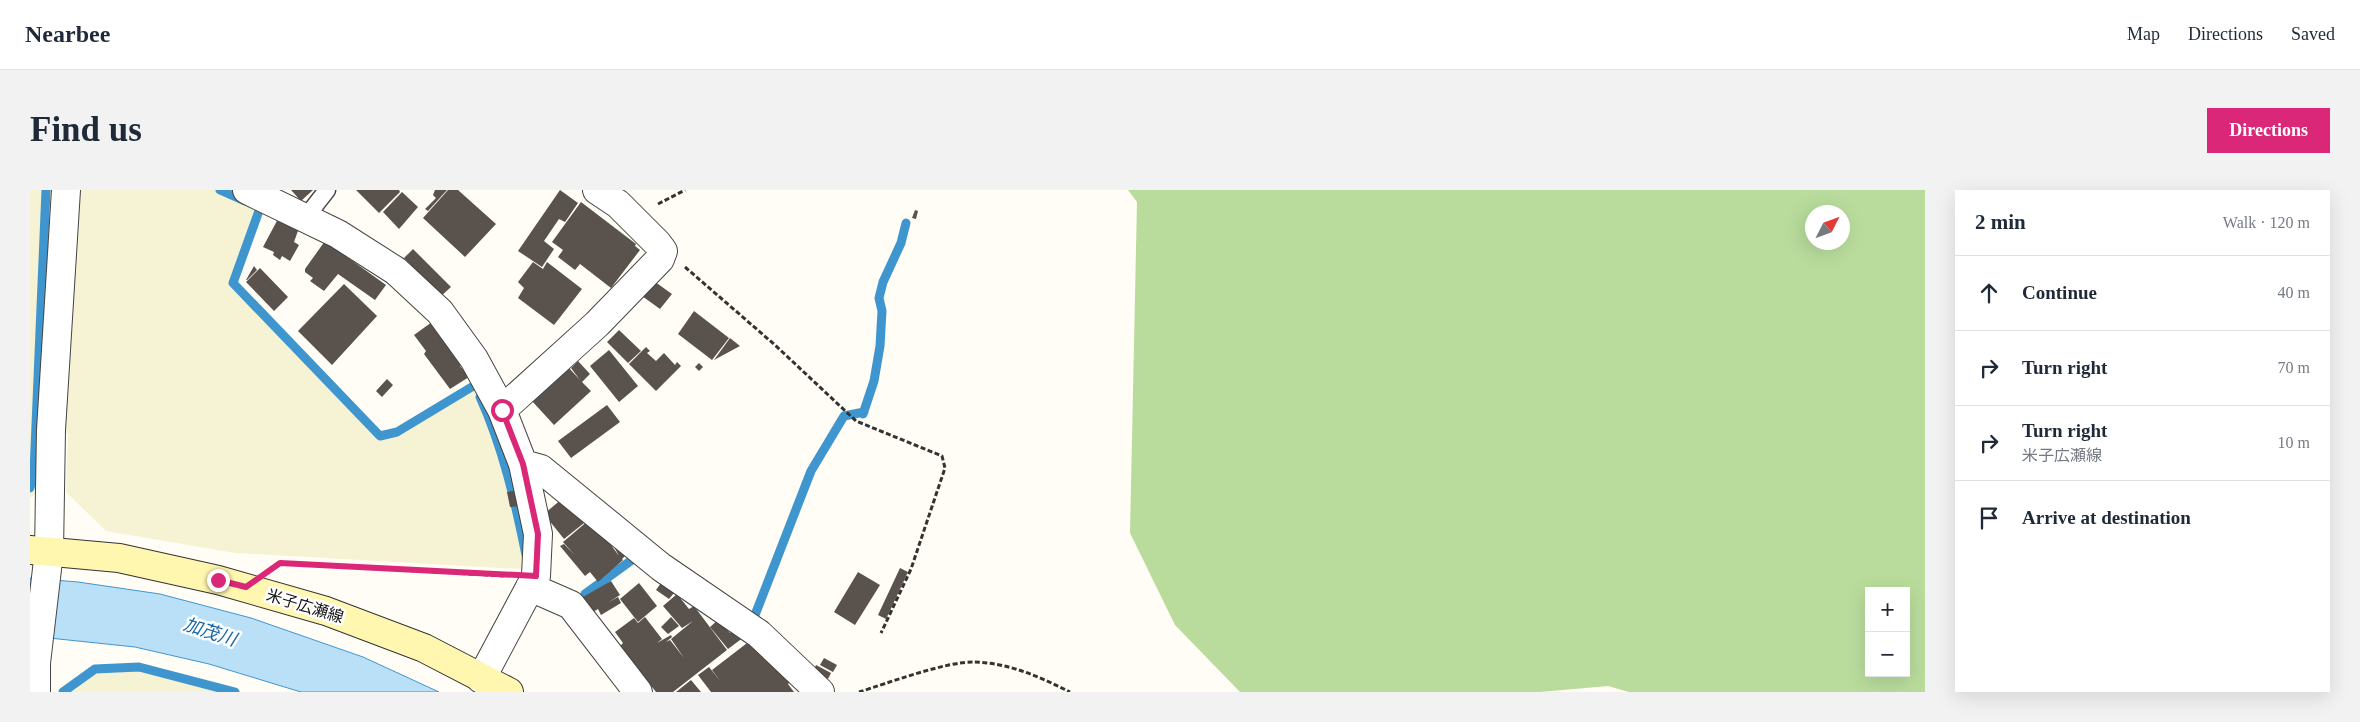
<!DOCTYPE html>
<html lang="en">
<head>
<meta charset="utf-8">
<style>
  body { margin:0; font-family:"Times New Roman","Noto Sans JP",serif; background:#f2f2f3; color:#1f2937 }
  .controls { position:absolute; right:15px; bottom:15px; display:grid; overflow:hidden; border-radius:0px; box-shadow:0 5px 20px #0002 }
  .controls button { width:45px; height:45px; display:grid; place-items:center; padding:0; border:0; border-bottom:1px solid #e0e1e3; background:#fff; color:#1f2937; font:25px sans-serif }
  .compass { position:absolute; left:1775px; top:15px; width:45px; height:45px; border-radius:50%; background:#fff; box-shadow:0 5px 20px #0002; rotate:48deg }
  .stop { position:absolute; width:15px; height:15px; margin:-11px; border:4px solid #db2777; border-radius:50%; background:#fff }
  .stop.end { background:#db2777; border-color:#fff; box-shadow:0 1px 5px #0008 }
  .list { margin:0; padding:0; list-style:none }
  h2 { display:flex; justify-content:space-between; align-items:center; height:65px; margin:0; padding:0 20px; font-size:21px }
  h2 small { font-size:16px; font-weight:400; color:#747a83 }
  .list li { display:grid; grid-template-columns:32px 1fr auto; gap:15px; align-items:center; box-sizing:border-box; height:75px; padding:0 20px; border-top:1px solid #e0e1e3 }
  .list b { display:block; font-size:19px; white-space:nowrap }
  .list p { margin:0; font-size:16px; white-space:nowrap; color:#747a83 }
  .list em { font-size:16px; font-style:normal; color:#747a83 }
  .icon { flex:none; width:28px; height:28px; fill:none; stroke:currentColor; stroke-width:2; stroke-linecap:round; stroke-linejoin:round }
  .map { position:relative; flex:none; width:1895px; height:502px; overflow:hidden; border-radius:0px }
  header { display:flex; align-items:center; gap:30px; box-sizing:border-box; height:70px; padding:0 25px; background:#fff; border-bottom:1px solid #e0e1e3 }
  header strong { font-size:24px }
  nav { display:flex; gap:28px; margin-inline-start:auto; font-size:18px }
  .intro { display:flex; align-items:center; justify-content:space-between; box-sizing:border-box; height:120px; padding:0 30px }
  h1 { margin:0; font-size:35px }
  .button { padding:12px 22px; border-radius:0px; background:#db2777; color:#fff; font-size:18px; font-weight:700 }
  main { display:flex; gap:30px; padding:0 30px }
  aside { flex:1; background:#fff; border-radius:0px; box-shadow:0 5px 20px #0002 }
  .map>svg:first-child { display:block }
</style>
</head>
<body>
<header>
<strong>Nearbee</strong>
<nav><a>Map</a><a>Directions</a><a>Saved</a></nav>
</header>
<div class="intro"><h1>Find us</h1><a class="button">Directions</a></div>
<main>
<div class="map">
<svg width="1895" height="502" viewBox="0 0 1895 502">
  <rect width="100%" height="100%" fill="#fffdf5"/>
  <!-- farmland -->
  <path fill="#f6f3d4" d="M0,0H28L9,302L0,308Z
    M40,0H198L233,16L205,93L351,244L366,241L449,191L463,217L495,325L494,375L491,379L205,363L76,341L36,302L38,243L28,242Z
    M111,480L175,498L190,502H39L65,481Z"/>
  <!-- forest -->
  <path fill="#b9dc9c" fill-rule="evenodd" d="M1098,0H1895V502H1599L1578,496L1510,502H1210L1145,435L1100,343L1107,12ZM1782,22H1812V52H1782ZM1839,401H1876V483H1839Z"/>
  <!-- water -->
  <path fill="#b9e0f7" stroke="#3f96cf" d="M0,388L48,392L130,404L221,428L333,467L409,502H271L179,474L105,457L0,446Z"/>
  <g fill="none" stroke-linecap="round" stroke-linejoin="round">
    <!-- stream -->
    <path stroke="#3f96cf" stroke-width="9" d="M190,0L215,11
      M230,18L203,93L350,246L367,242L445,195
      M450,207C473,258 485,311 496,365
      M833,224L844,191L850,156L852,121L849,108L853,92L871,53L876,33
      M0,298L4,282L16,0
      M555,404L606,367L610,370
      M725,425L781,281L814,226L834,222
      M33,502L65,479L109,477L205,502"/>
  </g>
  <!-- building -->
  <path fill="#5a524d" d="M261,0H283L271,11Z
    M326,0H369L370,2L349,23Z
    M405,0H417L398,21L395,19L406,8L403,5Z
    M418,0H428L466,34L435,67L393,28Z
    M530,0L548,13L535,32L529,29L514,51L524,59L512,77L488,61Z
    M372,2L388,17L369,39L353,22Z
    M551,12L606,54L605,56L610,60L581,98L550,74L545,80L528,67L533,60L522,52Z
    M885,20L888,21L886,29L882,28Z
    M249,27L269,38L264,52L269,55L260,71L252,66L250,70L243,65L244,62L233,57Z
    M295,51L356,95L345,110L308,84L294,101L280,91L283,88L275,82V79Z
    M383,59L421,97L411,106L374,68Z
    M503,72L513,79L517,72L552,99L524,135L488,108L494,98L488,92Z
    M224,76L227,80L217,90H216Z
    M230,78L258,107L244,121L216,92Z
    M621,89L642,104L630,119L612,106Z
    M314,94L347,126L302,175L268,141Z
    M664,121L699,148L682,170L648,144Z
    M402,132L434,173L430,176L439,187L420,199L394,164L396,161L384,145Z
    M589,140L611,161L598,173L577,152Z
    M700,148L710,156L684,170Z
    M616,157L620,161L617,163L626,171L634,163L645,175L647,172L651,176L626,201L599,174Z
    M579,160L608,196L589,212L560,176Z
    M548,171L560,184L552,192L561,201L524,235L502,211L539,178L550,190L541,178Z
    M669,173L673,177L669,181L665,177Z
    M357,189L363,195L352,207L346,201Z
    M577,215L590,232L541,268L528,251Z
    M488,300L491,316L480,317L477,302Z
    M533,308L554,333L534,349L514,324Z
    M559,330L571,341L589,366L583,355L598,363L592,369L593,370L568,392L560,382L555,386L530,356L534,354L544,364L533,352Z
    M870,378L878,382L856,429L848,425Z
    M828,382L850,395L825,435L804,422Z
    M581,391L590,405L579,412L588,407L591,413L571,425L568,419L563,422L553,407Z
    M609,393L627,416L608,432L590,409Z
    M631,393L644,403L639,409L626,400Z
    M647,404L659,419L664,416L697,460L643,502H626L590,456L593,453L585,442L604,428L608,433L615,427L632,449L627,453L641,445L642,447L636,452L640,450L654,468L641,449L663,431L652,438L633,416Z
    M641,427L649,436L638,444L631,437Z
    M688,430L700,443L706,438L714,447L698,459L680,437Z
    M721,450L760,492L758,494L764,502H681L668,485L679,477L691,492L682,480Z
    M794,468L807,475L803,482L790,475Z
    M786,475L801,483L798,489L783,482Z
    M661,490L671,502H646Z"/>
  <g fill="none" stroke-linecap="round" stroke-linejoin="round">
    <!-- service casing -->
    <g stroke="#444" stroke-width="19">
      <path id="service" d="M276,27L297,0"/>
    </g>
    <!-- minor casing -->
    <g stroke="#444" stroke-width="30">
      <path id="minor" d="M217,0L308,44L366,81L410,122L444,169L472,220L493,274L508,344L506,386L451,489
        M472,220L567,134L630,69L633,61L627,53L588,14L567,0
        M493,274L511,279L631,377L729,444L790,502
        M500,397L541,415L608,502
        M6,502V473L19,362L21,240L36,0"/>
    </g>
    <!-- secondary casing -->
    <g stroke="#333" stroke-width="30">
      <path id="secondary" d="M0,360L89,368L188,390L296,421L394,458L479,502"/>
    </g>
    <!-- path -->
    <path stroke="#333" stroke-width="3" stroke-dasharray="5 2.5" stroke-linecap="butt" d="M628,14L655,0
      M655,77L745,155L826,231L912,266L915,278L881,379L851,443
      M245,377L251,373L475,386
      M829,502C858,493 917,471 945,472C979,473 1010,487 1040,502"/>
    <!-- service -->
    <use href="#service" stroke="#fff" stroke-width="16"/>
    <!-- minor -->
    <use href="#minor" stroke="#fff" stroke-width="28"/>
    <!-- secondary -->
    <use href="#secondary" stroke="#fff6b0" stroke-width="28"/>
  </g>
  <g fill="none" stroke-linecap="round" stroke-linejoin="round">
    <!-- route -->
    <path stroke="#db2777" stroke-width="6" d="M188,390L216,397L250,373L506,386L508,344L493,274L472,220"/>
  </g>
  <g text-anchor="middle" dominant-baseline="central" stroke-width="5" stroke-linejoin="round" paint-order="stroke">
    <!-- street labels -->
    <g font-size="16" fill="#111" stroke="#fff">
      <text transform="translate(275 416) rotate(17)">米子広瀬線</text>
    </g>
    <!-- water labels -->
    <g font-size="18" font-style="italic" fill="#1768a6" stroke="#fff">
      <text transform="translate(180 442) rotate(18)">加茂川</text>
    </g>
  </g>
</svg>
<div class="controls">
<button>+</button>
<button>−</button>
</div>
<svg class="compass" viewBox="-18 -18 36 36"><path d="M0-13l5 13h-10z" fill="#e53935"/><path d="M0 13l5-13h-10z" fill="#747a83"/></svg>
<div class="stop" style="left:472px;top:220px"></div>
<div class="stop end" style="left:188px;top:390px"></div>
</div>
<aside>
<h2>2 min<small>Walk · 120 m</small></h2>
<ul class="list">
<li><svg class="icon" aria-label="ahead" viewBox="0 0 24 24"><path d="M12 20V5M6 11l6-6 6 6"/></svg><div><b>Continue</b></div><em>40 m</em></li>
<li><svg class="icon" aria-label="right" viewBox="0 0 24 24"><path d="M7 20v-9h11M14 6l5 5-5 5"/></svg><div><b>Turn right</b></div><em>70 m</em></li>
<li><svg class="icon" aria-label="right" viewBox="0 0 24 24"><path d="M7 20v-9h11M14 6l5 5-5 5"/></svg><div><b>Turn right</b><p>米子広瀬線</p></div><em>10 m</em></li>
<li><svg class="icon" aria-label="arrive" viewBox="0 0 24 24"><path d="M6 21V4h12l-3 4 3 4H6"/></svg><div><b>Arrive at destination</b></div></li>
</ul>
</aside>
</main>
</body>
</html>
